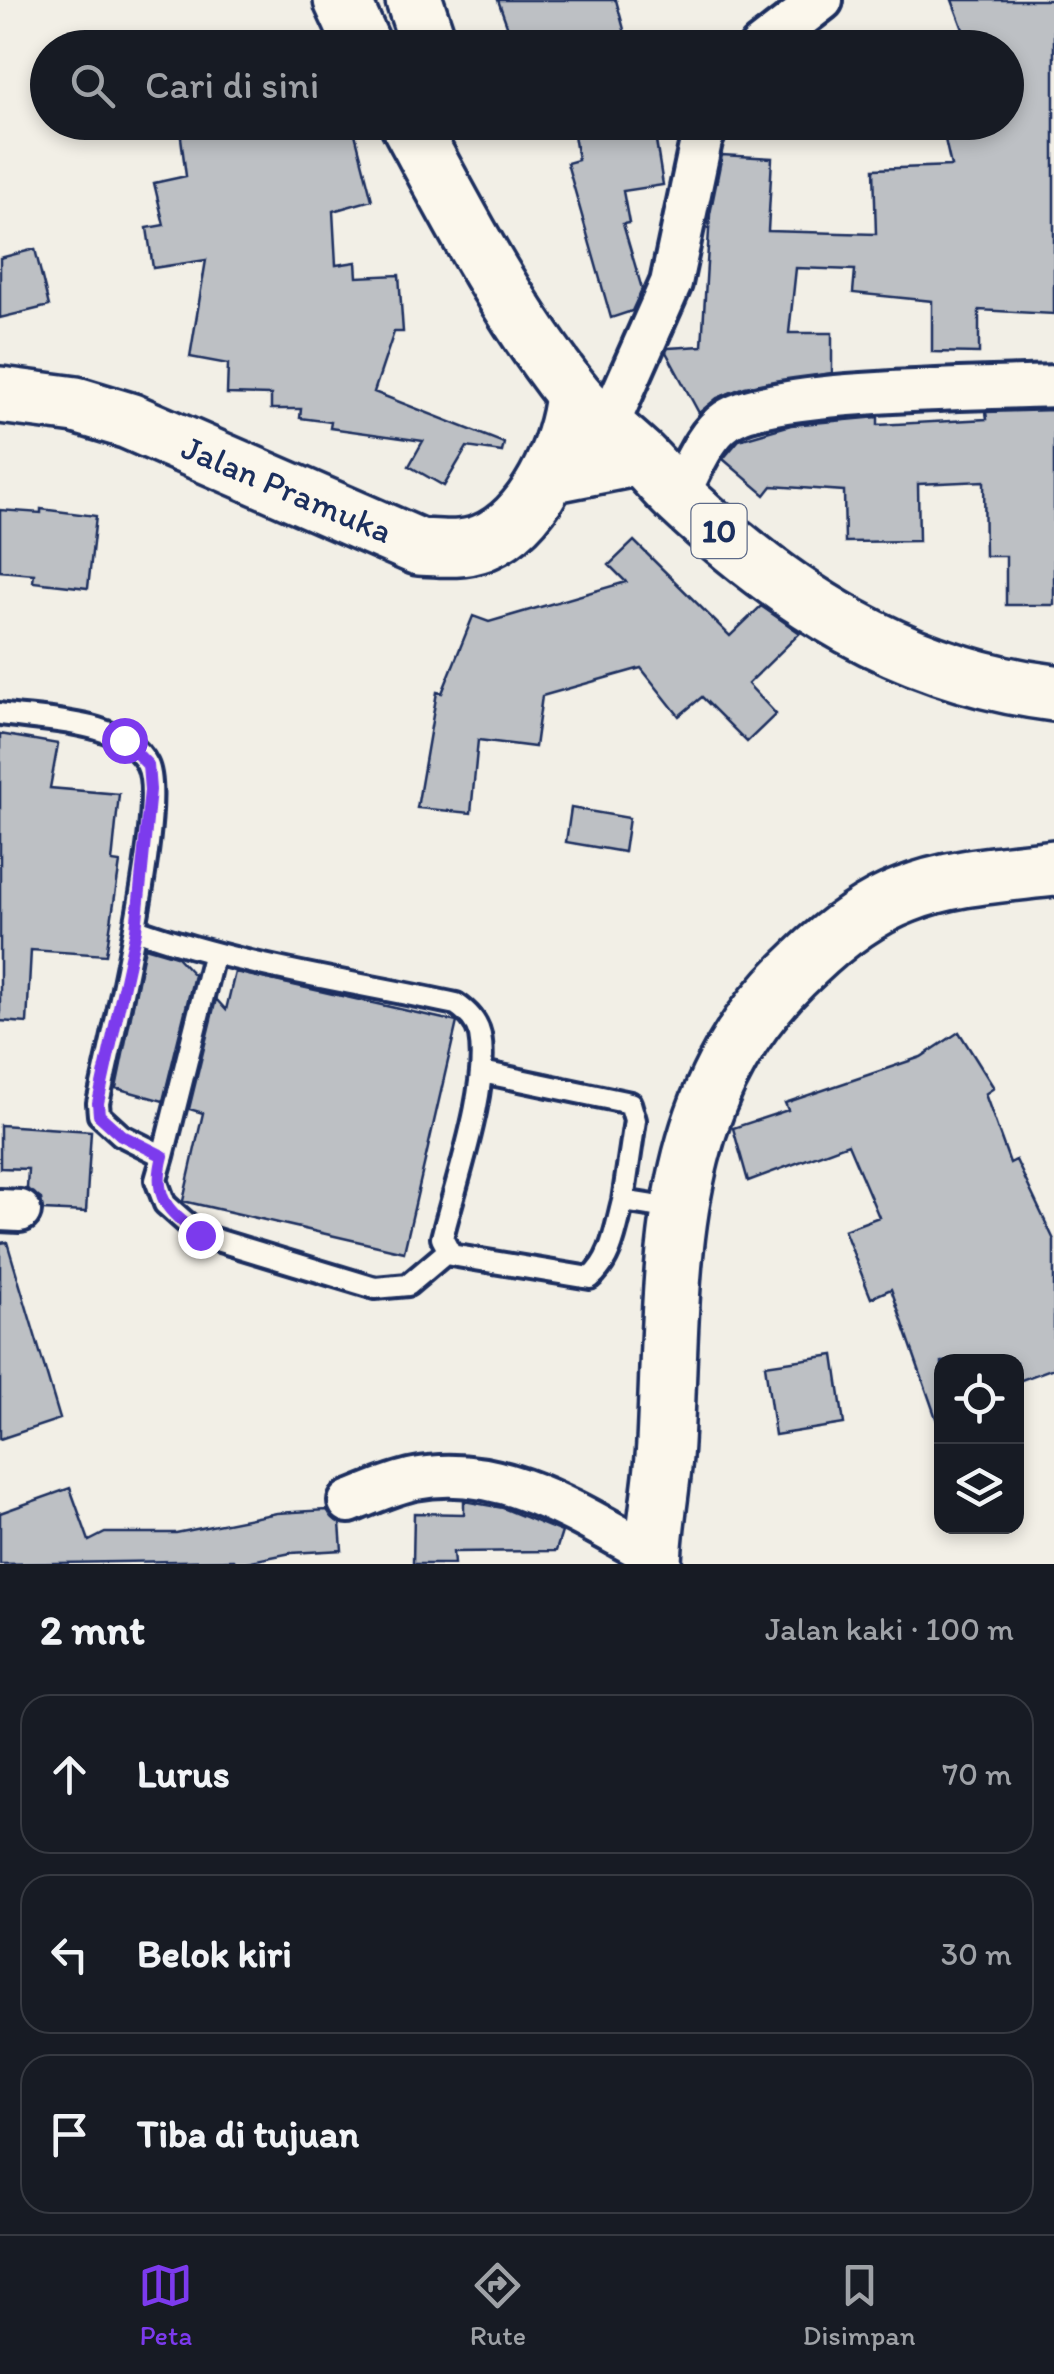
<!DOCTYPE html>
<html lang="id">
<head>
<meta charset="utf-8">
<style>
  body { margin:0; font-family:Itim,sans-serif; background:#242831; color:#f1f3f6 }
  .controls { position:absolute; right:30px; bottom:30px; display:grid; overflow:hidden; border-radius:20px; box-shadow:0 5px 15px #0003 }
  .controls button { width:90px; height:90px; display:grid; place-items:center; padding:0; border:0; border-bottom:2px solid #363941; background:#171b24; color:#f1f3f6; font:50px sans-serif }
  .stop { position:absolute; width:30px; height:30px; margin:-22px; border:8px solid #7c3aed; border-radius:50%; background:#fff }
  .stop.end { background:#7c3aed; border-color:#fff; box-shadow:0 2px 10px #0008 }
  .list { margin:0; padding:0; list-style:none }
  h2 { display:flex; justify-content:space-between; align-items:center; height:130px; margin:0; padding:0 40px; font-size:42px }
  h2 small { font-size:32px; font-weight:400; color:#9ea1a6 }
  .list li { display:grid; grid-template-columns:65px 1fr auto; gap:30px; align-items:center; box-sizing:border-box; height:160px; margin:0 20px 20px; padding:0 20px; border:2px solid #363941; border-radius:30px }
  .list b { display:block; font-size:38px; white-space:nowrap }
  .list em { font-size:32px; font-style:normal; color:#9ea1a6 }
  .icon { flex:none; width:55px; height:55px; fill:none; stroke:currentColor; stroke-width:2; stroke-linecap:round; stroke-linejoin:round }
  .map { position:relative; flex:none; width:1054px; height:1564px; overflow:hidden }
  .search { position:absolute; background:#171b24; box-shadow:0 5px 15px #0003; left:30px; right:30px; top:30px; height:110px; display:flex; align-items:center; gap:25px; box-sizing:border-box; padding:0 35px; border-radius:55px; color:#9ea1a6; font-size:38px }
  .sheet { height:670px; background:#171b24 }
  nav { display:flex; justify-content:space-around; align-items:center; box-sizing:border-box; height:140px; border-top:2px solid #363941; background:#171b24; font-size:28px; color:#9ea1a6 }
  nav a { display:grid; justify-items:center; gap:5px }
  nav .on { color:#7c3aed }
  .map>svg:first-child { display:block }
</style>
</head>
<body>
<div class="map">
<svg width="1054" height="1564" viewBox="0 0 1054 1564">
  <rect width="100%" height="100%" fill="#f2efe6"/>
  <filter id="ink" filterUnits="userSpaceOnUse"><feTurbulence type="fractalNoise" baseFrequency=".01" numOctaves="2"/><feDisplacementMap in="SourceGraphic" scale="20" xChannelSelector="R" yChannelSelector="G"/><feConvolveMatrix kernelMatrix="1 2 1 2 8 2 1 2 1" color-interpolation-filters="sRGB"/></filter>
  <g filter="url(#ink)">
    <!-- building -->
    <path fill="#bdc0c4" stroke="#1b2f5e" stroke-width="2.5" d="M498,0H616L629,48H515Z
      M952,0H1054V314L979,310V353L932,352V301L853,293L855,270L796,268L789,333H832V373L745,387L717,398L699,413L666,352L668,348L702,346L710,214L722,155L772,158L768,231L876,234L874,169L951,166L941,122H1006V48H970Z
      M179,122H352L372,200L333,211L336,265L356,262L357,277L399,275L403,332H394L374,392L504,443L502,452L467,447L444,486L409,466L423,441L330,428L331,422L300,418L301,409H271V395L227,394L228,364L190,357L206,260L153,268L147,228L164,225L154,183L186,176Z
      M572,122H653L663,185L623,191L629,223L623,224L642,289L632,311L611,318L567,163L578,160Z
      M35,249L49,306L0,318V258Z
      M1054,410V605H1006V556H985L984,481L918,484L919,541L845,542L844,491L772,486L765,495L723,459L739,440L791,425L878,417V425L987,419L986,412Z
      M41,509L96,516L88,588L33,582L34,574L0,571V510L41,513Z
      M634,541L730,636L761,606L800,633L748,684L776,714L747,742L702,697L679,716L641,668L542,696L535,747L478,740L471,813L417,808L437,692L442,693L473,616L489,622L626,582L609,565Z
      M0,734L58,744L50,788L119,794L112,862L120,863L106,955L31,950L27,1023L0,1021Z
      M571,808L629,818L624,852L566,842Z
      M145,947L176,956L194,975L163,1101L116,1088Z
      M235,972L457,1022L404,1252L183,1201L203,1113L189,1109L216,999L226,1010Z
      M959,1032L994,1088L985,1094L1010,1163L1016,1160L1054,1240V1368L1016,1382V1362H942V1420L937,1421L891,1289L871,1298L844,1230L879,1217L848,1144L748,1181L733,1128L788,1110L785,1103L921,1057Z
      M0,1125L91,1131L86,1212L43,1210L41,1199L27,1189L28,1169L0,1168Z
      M7,1242L60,1419L0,1439V1243Z
      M834,1355L844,1424L775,1435L765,1365Z
      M70,1488L89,1541L105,1533H176L277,1513L327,1510L340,1523L342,1550L291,1553L237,1564L234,1560L0,1564V1513Z
      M464,1501L503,1508L562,1532L556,1551L453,1552L454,1564H413L414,1513L464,1514Z"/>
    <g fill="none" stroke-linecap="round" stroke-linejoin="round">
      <!-- lane casing -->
      <g stroke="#1b2f5e" stroke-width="28">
        <path id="lane" d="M0,714C43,721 124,719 147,764C168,804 110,1049 98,1103L99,1115L121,1135L163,1156L156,1180L165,1204L200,1235L375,1288L408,1285L447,1252
          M136,929C240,966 349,981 456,1004C468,1012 477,1021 480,1035C490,1087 455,1184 442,1238L451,1255L590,1278C612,1260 616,1227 623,1201
          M482,1072L630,1103L635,1120L623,1201L679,1210
          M163,1156L213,956"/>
      </g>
      <!-- street casing -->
      <g stroke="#1b2f5e" stroke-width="48">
        <path id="street" d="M760,48L822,0
          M606,430L671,283L701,141L709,122
          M677,497C691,472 703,436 727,420C769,389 991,389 1054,386
          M0,1210L20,1211
          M349,1502C370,1494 393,1483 415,1479C503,1462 579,1515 653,1555"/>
      </g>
      <!-- secondary casing -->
      <g stroke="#1b2f5e" stroke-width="62">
        <path id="secondary" d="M0,395L76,405L129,421L419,547C440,548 461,551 482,543C535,522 568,447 573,394
          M549,475L640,457
          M653,1564C654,1524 663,1483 665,1443C674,1265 661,1095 805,963C833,936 868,909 905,895C952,876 1005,874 1054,868"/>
      </g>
      <!-- highway casing -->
      <g stroke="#1b2f5e" stroke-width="62">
        <path id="highway" d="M342,0L364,48
          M414,0L430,48
          M408,122C458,215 508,312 574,395C594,419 618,436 640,457C653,469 664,484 677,496C787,600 902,674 1054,693"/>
      </g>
      <!-- lane -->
      <use href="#lane" stroke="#fbf7ec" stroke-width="20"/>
      <!-- street -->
      <use href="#street" stroke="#fbf7ec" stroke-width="40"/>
      <!-- secondary -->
      <use href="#secondary" stroke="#fbf7ec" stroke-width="55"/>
      <!-- highway -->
      <use href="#highway" stroke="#fbf7ec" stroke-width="55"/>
    </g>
  </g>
  <g fill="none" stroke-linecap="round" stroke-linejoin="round" filter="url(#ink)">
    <!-- route -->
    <path stroke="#7c3aed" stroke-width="12" d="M124,740L148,765L150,790L136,930L98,1103L99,1115L121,1135L163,1156C152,1197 167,1211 200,1235"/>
  </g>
  <g text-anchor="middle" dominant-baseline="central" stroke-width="8" stroke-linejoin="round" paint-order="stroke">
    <!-- shield labels -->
    <rect fill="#fbf7ec" stroke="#5e6b89" stroke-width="2.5" x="691.5" y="504" width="55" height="54" rx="8"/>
    <g font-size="32" font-weight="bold" fill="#1b2f5e">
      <text x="719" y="531">10</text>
    </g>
    <!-- street labels -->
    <g font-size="35" fill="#1b2f5e" stroke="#fbf7ec">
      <text transform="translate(287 489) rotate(23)">Jalan Pramuka</text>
    </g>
  </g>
</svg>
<div class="controls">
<button><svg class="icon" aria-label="locate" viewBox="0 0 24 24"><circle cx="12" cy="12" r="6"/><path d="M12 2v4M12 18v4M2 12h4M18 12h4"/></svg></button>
<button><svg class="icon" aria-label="layers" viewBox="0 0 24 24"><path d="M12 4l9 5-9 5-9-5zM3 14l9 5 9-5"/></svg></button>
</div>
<div class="stop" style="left:124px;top:740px"></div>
<div class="stop end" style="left:200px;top:1235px"></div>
<div class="search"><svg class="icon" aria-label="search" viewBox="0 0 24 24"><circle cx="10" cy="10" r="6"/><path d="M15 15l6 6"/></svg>Cari di sini</div>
</div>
<section class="sheet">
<h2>2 mnt<small>Jalan kaki · 100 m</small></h2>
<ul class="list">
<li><svg class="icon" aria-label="ahead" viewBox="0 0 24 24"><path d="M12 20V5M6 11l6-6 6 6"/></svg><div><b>Lurus</b></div><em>70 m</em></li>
<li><svg class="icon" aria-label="left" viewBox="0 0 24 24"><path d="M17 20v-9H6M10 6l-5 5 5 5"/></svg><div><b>Belok kiri</b></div><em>30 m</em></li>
<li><svg class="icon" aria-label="arrive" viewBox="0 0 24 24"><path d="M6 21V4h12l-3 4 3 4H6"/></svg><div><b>Tiba di tujuan</b></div></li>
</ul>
</section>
<nav>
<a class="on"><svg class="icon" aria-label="map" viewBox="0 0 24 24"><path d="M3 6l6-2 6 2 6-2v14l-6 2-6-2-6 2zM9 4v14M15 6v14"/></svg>Peta</a>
<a><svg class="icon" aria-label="directions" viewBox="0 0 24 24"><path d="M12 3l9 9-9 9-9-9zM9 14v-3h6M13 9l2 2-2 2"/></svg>Rute</a>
<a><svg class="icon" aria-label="saved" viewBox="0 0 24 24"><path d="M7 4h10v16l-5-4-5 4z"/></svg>Disimpan</a>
</nav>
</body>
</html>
